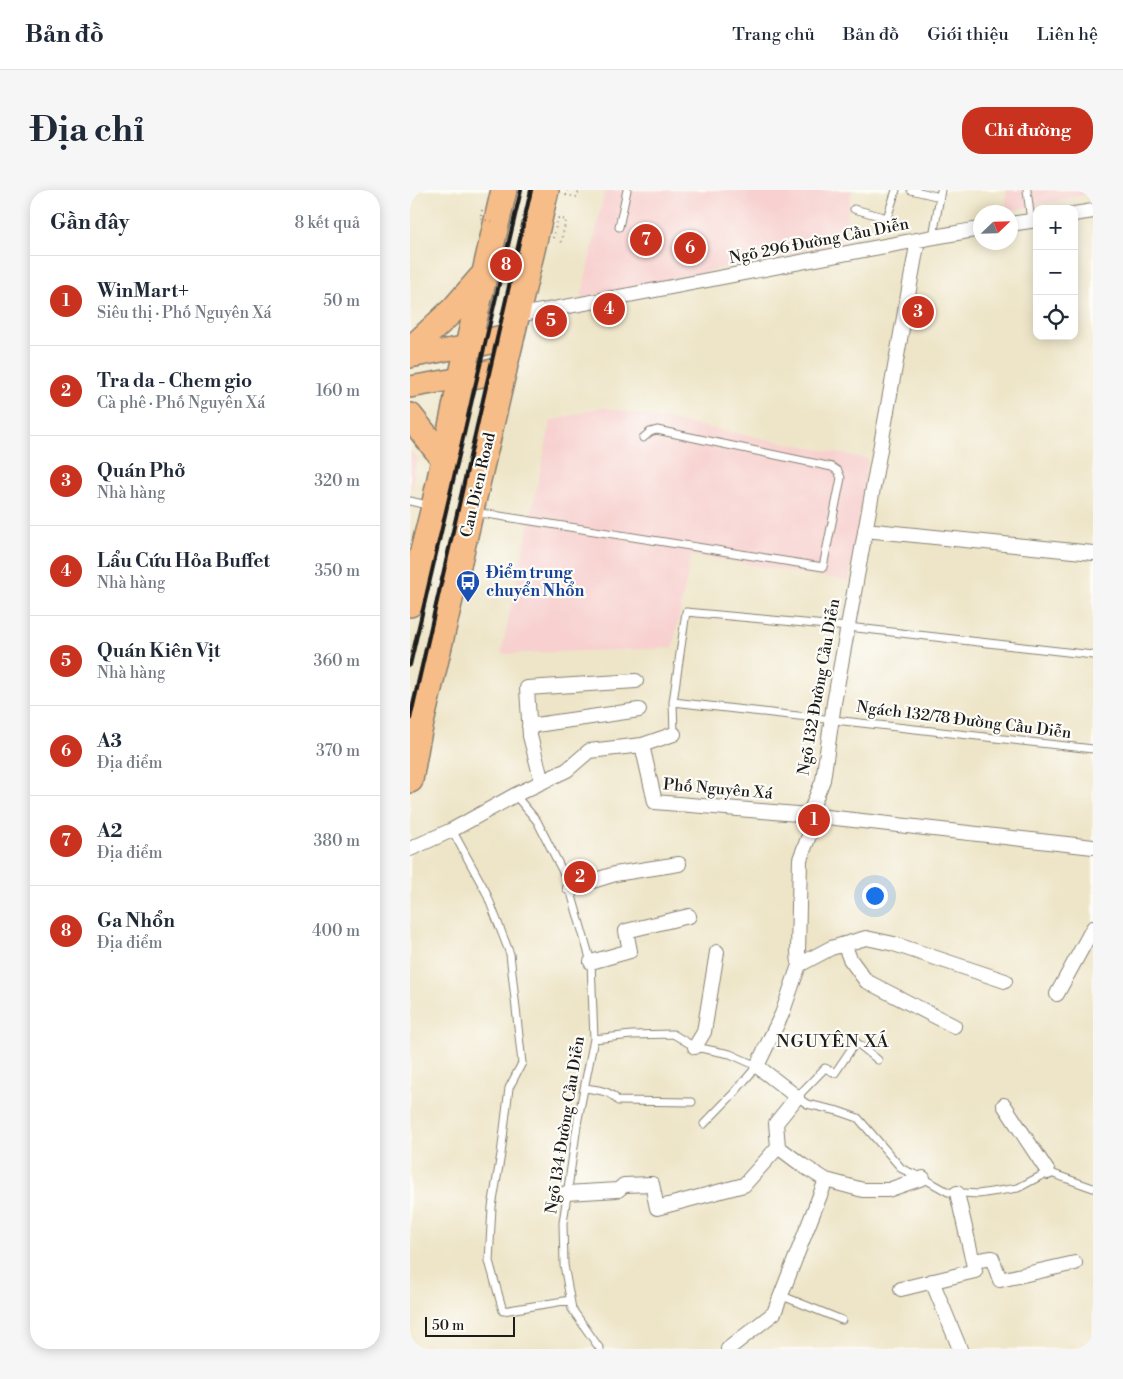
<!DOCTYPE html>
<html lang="vi">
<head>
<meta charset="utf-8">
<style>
  body { margin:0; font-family:"Libre Bodoni",serif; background:#f6f6f7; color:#1f2937 }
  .controls { position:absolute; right:15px; top:15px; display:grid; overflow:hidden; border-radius:10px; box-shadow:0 2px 12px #0003 }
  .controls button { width:45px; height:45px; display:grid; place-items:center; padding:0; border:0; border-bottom:1px solid #e0e1e3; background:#fff; color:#1f2937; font:25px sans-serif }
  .compass { position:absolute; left:563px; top:15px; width:45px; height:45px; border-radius:50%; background:#fff; box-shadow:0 2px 12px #0003; rotate:67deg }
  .scale { position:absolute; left:15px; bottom:12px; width:90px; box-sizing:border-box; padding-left:5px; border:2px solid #1c1c1c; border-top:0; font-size:14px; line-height:18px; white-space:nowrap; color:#1c1c1c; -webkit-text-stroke:4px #fdfcf7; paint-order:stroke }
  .you { position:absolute; left:464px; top:705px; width:18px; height:18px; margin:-12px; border:4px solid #fff; border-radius:50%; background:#1a73e8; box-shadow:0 0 0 8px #1a73e833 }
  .badge { display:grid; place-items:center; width:32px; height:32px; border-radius:50%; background:#c8321e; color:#fff; font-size:16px; font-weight:700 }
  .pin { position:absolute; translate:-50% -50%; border:2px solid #fff; box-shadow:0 1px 5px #0006 }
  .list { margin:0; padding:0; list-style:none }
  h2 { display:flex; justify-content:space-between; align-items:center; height:65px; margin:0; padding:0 20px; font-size:21px }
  h2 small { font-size:16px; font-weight:400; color:#747a83 }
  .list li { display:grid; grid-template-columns:32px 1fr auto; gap:15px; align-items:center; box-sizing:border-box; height:90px; padding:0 20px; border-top:1px solid #e0e1e3 }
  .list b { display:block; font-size:19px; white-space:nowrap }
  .list p { margin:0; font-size:16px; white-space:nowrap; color:#747a83 }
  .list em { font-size:16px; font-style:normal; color:#747a83 }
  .icon { flex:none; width:28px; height:28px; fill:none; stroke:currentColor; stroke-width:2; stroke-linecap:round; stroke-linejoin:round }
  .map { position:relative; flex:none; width:683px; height:1159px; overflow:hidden; border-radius:20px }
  header { display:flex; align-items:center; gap:30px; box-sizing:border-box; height:70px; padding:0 25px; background:#fff; border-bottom:1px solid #e0e1e3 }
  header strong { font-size:24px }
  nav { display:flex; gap:28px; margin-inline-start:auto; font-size:18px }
  .intro { display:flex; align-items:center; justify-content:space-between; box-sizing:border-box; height:120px; padding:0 30px }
  h1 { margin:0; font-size:35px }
  .button { padding:12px 22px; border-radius:20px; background:#c8321e; color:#fff; font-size:18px; font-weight:700 }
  main { display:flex; gap:30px; padding:0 30px }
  aside { flex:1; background:#fff; border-radius:20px; box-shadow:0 2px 12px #0003 }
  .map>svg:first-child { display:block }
</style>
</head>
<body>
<header>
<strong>Bản đồ</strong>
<nav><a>Trang chủ</a><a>Bản đồ</a><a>Giới thiệu</a><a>Liên hệ</a></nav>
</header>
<div class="intro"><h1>Địa chỉ</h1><a class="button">Chỉ đường</a></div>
<main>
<aside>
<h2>Gần đây<small>8 kết quả</small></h2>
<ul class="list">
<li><span class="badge">1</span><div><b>WinMart+</b><p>Siêu thị · Phố Nguyên Xá</p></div><em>50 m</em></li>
<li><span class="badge">2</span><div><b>Tra da - Chem gio</b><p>Cà phê · Phố Nguyên Xá</p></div><em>160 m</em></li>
<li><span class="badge">3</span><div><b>Quán Phở</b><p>Nhà hàng</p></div><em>320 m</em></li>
<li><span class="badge">4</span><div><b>Lẩu Cứu Hỏa Buffet</b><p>Nhà hàng</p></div><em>350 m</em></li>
<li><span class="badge">5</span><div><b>Quán Kiên Vịt</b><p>Nhà hàng</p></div><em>360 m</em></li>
<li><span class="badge">6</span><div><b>A3</b><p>Địa điểm</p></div><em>370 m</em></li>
<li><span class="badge">7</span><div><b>A2</b><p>Địa điểm</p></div><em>380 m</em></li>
<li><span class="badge">8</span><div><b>Ga Nhổn</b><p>Địa điểm</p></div><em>400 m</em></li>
</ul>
</aside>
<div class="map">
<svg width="683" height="1159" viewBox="0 0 683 1159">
  <rect width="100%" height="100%" fill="#fdfcf7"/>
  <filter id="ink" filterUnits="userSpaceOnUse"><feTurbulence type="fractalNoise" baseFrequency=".02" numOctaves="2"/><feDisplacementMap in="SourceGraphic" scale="10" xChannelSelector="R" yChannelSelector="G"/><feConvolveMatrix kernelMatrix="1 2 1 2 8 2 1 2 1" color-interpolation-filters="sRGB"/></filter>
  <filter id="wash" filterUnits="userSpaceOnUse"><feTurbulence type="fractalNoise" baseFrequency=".0096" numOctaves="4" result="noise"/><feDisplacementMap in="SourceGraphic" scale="20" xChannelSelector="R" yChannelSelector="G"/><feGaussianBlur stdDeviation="1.12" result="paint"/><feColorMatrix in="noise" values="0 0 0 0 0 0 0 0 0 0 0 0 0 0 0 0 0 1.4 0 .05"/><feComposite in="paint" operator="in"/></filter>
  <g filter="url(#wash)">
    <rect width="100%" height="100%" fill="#eee5c8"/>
    <!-- built -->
    <path fill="#f7d0cf" d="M195,0H442L432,53L171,108Z
      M597,0H683V3L595,22Z
      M192,217L458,269L439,391L281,365L263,458L91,464L141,231Z
      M0,260L7,268L0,306Z"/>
  </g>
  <g filter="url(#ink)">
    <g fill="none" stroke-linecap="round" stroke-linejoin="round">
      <!-- lane casing -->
      <g stroke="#858072" stroke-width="9">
        <path id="lane" d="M501,0L530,7
          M617,0L621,31
          M444,19L477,28L486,0
          M209,37L217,0
          M523,47L531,0
          M0,311L21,316
          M64,322L413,377L431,288L428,281L422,277L247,240L240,242L233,248
          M263,512L683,559
          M264,544L263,512L276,422L438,437L683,465
          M105,605L127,631L158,692L181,772L184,849L168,929L153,1033L154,1075L162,1119L190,1159
          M42,640L76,702L100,764L112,873L99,898L91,964L82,1017L79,1071L93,1121L160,1110
          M184,849L222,845L263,844L285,857L320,864L347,876L324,903L294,934
          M468,870L446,852L425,883L415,878L387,907L397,914L428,921L448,928L492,979L513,988L538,1002L568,1004L608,998L638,982L683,998
          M175,898C188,900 199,900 208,911L282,912
          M370,1105L432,1130"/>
      </g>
      <!-- street casing -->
      <g stroke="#858072" stroke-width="16">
        <path id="street" d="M664,24L683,21
          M600,34L627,30
          M508,50L424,513L413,590L399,625V646L390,669L388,762L389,775L372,824L347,876L387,907L366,933L368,957L392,975L416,990L453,1000H478L513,988
          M108,125C262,99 416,65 570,39
          M455,340L683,363
          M119,536L229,520
          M232,555L264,544
          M132,592L120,546L117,498L226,491
          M0,659L42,640L105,605L157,580L179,561L232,555L245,612L399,625L683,657
          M160,698L205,684L269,674
          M434,754L440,769L456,791L544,836
          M181,772L220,761L216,741L279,726
          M389,775L421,758L456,748L484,754L595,791
          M647,804L683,738
          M285,857L294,842L307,762
          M594,915L638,982
          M156,1003L208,1000L214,995L242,994L247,1018L334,995L368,957
          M563,1071L582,1068L590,1090L665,1073
          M522,1091L550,1159
          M491,1099L565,1081L547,1003
          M318,1159L364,1123L416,990"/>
      </g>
      <!-- primary casing -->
      <g stroke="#858072" stroke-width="24">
        <path id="primary" d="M0,167L58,156
          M0,197L51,188"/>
      </g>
      <!-- highway casing -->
      <g stroke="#858072" stroke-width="28">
        <path id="highway" d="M58,156L102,146
          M0,160L44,119L71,88
          M51,188L94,180
          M0,226L34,269
          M0,414L24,317L58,156L94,0
          M0,590L7,550L136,0"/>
      </g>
      <!-- path -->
      <path stroke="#858072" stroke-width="2" stroke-dasharray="1 4" stroke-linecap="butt" d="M157,0L156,5L167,7L169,0
        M148,28L156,30L150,56"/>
      <!-- lane -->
      <use href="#lane" stroke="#fff" stroke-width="7"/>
      <!-- street -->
      <use href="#street" stroke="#fff" stroke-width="14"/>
      <!-- primary -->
      <use href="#primary" stroke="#f7bd88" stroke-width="21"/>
      <!-- highway -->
      <use href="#highway" stroke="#f7bd88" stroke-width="25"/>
      <!-- rail -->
      <path stroke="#1c1c1c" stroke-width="4" d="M0,475L111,0
        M0,529L121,0"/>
      <!-- path-bridge -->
      <path stroke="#858072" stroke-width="2" stroke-dasharray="1 4" stroke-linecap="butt" d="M72,20L70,29L83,32
        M143,48L148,28"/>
    </g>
  </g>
  <!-- icons -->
  <defs>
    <g id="bus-pin" transform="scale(1.25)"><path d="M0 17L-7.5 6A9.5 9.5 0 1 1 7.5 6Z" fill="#1a4fb4" stroke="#fdfcf7"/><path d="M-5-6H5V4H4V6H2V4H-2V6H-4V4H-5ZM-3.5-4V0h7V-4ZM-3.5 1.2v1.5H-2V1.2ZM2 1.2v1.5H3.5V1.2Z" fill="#fff"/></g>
  </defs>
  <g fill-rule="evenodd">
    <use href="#bus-pin" x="58" y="392"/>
  </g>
  <g text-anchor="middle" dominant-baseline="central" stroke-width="4.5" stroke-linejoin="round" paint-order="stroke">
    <!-- street labels -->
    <g font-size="16" fill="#1c1c1c" stroke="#fdfcf7">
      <text transform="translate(409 51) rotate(-11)">Ngõ 296 Đường Cầu Diễn</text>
      <text transform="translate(68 295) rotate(-77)">Cau Dien Road</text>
      <text transform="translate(409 497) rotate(-80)">Ngõ 132 Đường Cầu Diễn</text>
      <text transform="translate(554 530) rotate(7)">Ngách 132/78 Đường Cầu Diễn</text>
      <text transform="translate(308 599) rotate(5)">Phố Nguyên Xá</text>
      <text transform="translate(155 935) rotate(-81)">Ngõ 134 Đường Cầu Diễn</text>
    </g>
    <!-- transit labels -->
    <g font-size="16" font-weight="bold" fill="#164399" stroke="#fdfcf7" text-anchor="start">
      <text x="76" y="383">Điểm trung<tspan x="76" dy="18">chuyển Nhổn</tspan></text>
    </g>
    <!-- neighbourhood labels -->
    <g font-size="18" letter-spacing="1" fill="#1c1c1c" stroke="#fdfcf7">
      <text x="423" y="851">NGUYÊN XÁ</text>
    </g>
  </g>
</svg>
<div class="controls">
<button>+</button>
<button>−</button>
<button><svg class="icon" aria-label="locate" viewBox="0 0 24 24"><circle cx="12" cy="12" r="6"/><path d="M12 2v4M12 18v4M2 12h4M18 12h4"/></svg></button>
</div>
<svg class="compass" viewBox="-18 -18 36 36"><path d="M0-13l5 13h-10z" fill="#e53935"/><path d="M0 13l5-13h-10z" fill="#747a83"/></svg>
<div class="scale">50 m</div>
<div class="you"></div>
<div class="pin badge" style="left:404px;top:630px">1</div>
<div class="pin badge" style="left:170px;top:687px">2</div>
<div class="pin badge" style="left:508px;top:122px">3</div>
<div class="pin badge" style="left:199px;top:119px">4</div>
<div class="pin badge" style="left:141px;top:131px">5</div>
<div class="pin badge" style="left:280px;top:58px">6</div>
<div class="pin badge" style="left:236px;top:50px">7</div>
<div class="pin badge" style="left:96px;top:75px">8</div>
</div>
</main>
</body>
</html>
